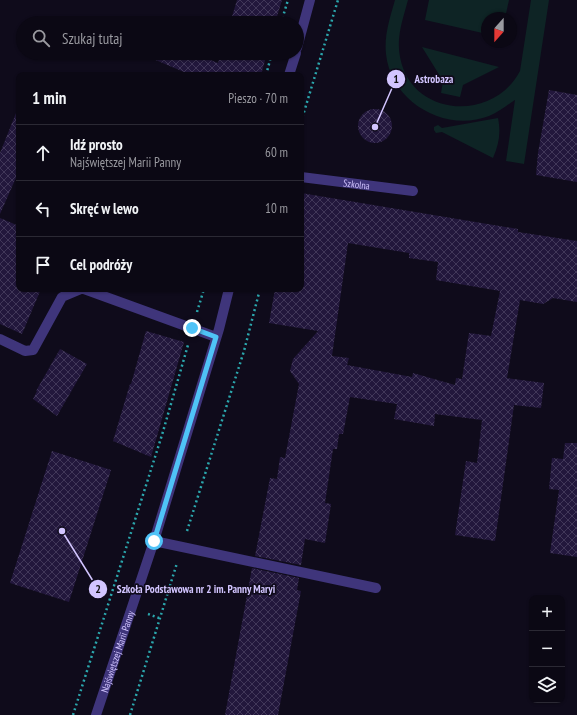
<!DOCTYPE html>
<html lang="pl">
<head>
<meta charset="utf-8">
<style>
  body { margin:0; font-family:"PT Sans Narrow",sans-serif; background:#14111d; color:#f1f3f6 }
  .controls { position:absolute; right:12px; bottom:12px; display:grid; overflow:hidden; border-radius:8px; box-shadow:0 1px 3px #0004 }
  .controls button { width:36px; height:36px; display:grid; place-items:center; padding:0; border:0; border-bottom:1px solid #2b2934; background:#0b0814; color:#f1f3f6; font:20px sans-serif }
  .compass { position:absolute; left:481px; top:12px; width:36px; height:36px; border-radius:50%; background:#0b0814; box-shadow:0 1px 3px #0004; rotate:201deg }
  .stop { position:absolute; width:12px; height:12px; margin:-9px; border:3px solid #4fc3f7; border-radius:50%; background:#fff }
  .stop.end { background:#4fc3f7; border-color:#fff; box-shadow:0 1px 4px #0008 }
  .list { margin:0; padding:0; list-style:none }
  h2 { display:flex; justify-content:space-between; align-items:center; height:52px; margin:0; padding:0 16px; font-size:17px }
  h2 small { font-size:13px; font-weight:400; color:#9a9aa0 }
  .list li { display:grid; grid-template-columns:26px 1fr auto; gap:12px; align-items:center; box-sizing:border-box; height:56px; padding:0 16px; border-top:1px solid #2b2934 }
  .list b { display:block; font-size:15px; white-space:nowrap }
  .list p { margin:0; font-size:13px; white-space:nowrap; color:#9a9aa0 }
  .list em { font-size:13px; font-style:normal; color:#9a9aa0 }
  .icon { flex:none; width:22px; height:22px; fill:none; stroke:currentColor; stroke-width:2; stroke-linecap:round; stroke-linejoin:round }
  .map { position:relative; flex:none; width:577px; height:715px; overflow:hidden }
  .search { position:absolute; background:#0b0814; box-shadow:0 1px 3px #0004; left:16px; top:16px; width:288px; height:44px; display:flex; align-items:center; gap:10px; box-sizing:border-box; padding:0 14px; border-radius:22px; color:#9a9aa0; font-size:15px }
  .panel { position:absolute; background:#0b0814; box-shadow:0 1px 3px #0004; left:16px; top:72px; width:288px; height:220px; border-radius:8px }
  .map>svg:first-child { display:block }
</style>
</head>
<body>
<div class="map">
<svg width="577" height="715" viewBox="0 0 577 715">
  <defs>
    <pattern id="building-cross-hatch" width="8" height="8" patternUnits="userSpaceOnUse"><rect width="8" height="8" fill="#22173c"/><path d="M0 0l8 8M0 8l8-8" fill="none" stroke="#413759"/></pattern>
  </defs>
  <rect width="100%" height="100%" fill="#0f0b1b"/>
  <!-- grass -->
  <path fill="#0e2425" d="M395,0H408C403,19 396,37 400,57C411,117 493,123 520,71L531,0H549L524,164L506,161L515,100C507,105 499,112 489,116C445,133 391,102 386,54C384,35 390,18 395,0Z
    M429,0H509L505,18H487V34L425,20Z
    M422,47L499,67L463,85L460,97L441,93L443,81Z
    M498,118C501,133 499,144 493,158L442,132L436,133L434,130V127L438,125L442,128Z"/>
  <!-- building -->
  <path fill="url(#building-cross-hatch)" fill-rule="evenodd" d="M237,0H282L275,23H230Z
    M139,53H193L218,63L221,53H267L261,75H191Z
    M549,90L577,95V182L536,175L538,153Z
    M18,108L19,171L0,214V153Z
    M358 126a17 17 0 1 1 34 0a17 17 0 1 1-34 0Z
    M301,193L518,229V232L577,241V302L553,298L543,304L520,300L507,378L544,383L541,408L514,405L495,541L455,535L466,461L477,463L482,420L435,414L434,426L394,419L397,404L350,397L343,434H339L337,449H333L325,503L331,504L325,543L305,539L301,565L255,556L270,478L277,479L280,457L285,458L299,384L290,371L293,359L318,331L269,323L275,289H301ZM348,243L409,253V258L438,262L436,280L500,291L491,336L469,333L462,379L456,378L455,385L413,373L412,377L347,365L349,358L332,356Z
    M0,218L19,226V289H41L22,334L0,324Z
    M146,331L184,342L151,457L113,441L130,384H131Z
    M60,349L87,364L57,416L33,399L37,391H36Z
    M565,443H577V557L550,553L559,490L549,489L552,458L563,459Z
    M52,451L111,470L69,602L10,583Z
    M252,568L299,578L297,590L301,591L278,715H225Z"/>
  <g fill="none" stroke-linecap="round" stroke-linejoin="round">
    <!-- path -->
    <path stroke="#2ba7ad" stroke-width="2.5" stroke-dasharray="2 3" stroke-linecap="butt" d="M281,23L288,0
      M266,75L272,53
      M301,122L338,0
      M197,312L204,289
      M187,531L244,351L260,289
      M148,614L159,618
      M73,715L162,435L188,345
      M130,715L177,563"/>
    <!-- service -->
    <path stroke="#3f357b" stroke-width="10" d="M84,289L216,337
      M0,339L25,351L33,350L62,297L81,289
      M154,541L376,588"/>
    <!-- minor -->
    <path stroke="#3f357b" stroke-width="10" id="s1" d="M301,177L413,191"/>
    <!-- tertiary -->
    <g stroke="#3f357b" stroke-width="10">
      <path d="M297,48L310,0"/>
      <path d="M289,75L296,53"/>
      <path id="s2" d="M96,715L154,541L219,329L229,289"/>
    </g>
  </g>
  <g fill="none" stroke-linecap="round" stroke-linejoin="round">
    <!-- route -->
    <path stroke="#4fc3f7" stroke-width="5" d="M154,541L216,337L192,328"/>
  </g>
  <g text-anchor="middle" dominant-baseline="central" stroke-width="3.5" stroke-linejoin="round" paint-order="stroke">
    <!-- street labels -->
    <g font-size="10" fill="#d2c5ff" stroke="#0f0b1b">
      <text stroke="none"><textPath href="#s1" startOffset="56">Szkolna</textPath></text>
      <text stroke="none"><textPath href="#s2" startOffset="67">Najświętszej Marii Panny</textPath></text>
    </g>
  </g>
  <!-- callouts -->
  <path fill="none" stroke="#d2c5ff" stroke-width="1.5" d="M375 127L396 79M62 531L98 589"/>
  <g fill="#d2c5ff" stroke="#0f0b1b" stroke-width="1.5">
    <circle cx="375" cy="127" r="4"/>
    <circle cx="62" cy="531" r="4"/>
    <circle cx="396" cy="79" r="10"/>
    <circle cx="98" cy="589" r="10"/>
  </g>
  <g font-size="12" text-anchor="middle" font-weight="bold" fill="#111">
    <text x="396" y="83">1</text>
    <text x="98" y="593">2</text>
  </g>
  <g font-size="11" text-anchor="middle" font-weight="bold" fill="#d2c5ff" stroke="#0f0b1b" stroke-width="3.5" stroke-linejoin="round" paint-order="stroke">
    <text x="434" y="83">Astrobaza</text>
    <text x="196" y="593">Szkoła Podstawowa nr 2 im. Panny Maryi</text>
  </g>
</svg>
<div class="controls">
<button>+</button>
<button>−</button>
<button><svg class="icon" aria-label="layers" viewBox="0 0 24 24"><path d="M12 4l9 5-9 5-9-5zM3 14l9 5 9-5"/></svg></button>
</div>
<svg class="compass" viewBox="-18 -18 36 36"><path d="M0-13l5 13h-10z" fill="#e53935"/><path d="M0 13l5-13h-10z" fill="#9a9aa0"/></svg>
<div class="stop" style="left:154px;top:541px"></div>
<div class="stop end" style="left:192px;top:328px"></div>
<div class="search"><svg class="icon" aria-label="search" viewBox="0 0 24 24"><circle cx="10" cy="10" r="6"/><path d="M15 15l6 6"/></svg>Szukaj tutaj</div>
<section class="panel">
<h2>1 min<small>Pieszo · 70 m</small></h2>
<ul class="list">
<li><svg class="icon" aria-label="ahead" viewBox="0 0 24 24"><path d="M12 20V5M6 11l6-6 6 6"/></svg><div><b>Idź prosto</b><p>Najświętszej Marii Panny</p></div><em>60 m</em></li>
<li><svg class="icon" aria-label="left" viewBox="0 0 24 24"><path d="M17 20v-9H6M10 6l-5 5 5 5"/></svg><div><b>Skręć w lewo</b></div><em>10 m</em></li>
<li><svg class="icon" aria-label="arrive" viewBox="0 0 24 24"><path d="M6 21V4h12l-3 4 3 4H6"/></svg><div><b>Cel podróży</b></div></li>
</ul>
</section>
</div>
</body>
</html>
